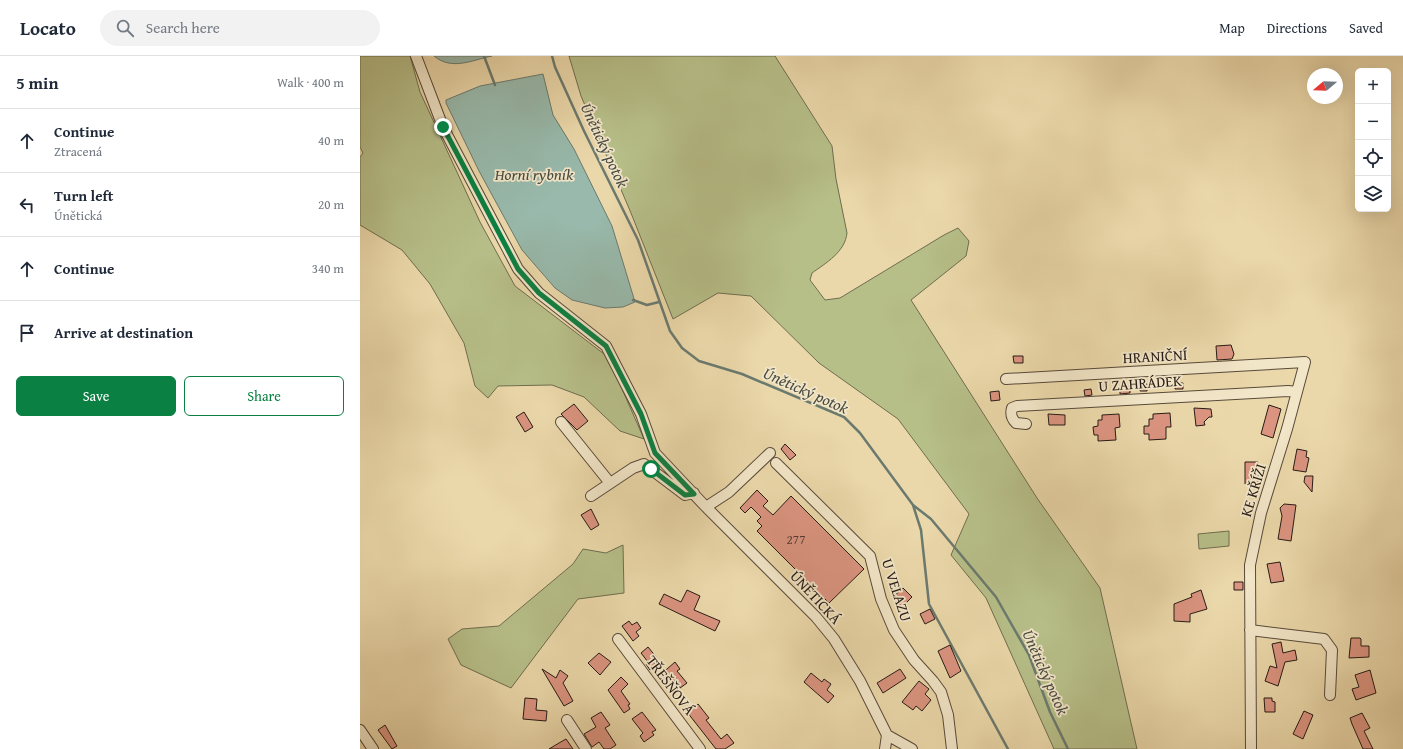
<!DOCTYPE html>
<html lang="en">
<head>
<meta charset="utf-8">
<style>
  body { margin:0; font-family:"Gentium Book Plus",serif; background:#f2f2f3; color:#1f2937 }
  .controls { position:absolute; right:12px; top:12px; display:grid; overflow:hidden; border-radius:6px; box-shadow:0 4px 16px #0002 }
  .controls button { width:36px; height:36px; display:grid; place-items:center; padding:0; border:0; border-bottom:1px solid #e0e1e3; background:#fff; color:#1f2937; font:20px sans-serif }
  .compass { position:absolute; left:947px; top:12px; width:36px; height:36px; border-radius:50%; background:#fff; box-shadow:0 4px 16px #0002; rotate:251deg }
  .stop { position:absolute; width:12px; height:12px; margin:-9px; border:3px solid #0b8043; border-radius:50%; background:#fff }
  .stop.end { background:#0b8043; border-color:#fff; box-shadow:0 1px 4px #0008 }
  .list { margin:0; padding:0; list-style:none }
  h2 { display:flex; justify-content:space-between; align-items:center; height:52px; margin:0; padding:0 16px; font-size:17px }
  h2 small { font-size:13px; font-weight:400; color:#747a83 }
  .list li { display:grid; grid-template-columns:26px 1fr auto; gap:12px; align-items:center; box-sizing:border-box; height:64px; padding:0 16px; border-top:1px solid #e0e1e3 }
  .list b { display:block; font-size:15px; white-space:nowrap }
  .list p { margin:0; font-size:13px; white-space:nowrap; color:#747a83 }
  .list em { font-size:13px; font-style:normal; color:#747a83 }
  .actions { display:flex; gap:8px; padding:12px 16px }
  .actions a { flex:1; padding:9px 0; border:1px solid #0b8043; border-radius:6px; text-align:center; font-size:14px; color:#0b8043 }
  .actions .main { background:#0b8043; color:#fff }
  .icon { flex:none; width:22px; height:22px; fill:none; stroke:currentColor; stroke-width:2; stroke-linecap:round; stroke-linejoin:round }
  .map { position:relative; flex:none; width:1043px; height:693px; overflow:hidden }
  header { display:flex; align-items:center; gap:24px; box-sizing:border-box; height:56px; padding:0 20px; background:#fff; border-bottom:1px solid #e0e1e3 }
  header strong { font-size:19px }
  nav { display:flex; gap:22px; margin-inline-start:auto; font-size:14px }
  .search { width:280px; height:36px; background:#f2f2f3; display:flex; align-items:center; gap:10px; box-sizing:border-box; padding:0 14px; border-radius:22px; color:#747a83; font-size:15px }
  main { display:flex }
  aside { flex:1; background:#fff }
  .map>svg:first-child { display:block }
</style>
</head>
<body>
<header>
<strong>Locato</strong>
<div class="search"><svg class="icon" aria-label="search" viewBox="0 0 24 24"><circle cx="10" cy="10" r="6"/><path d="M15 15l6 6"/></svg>Search here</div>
<nav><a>Map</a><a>Directions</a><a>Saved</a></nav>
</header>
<main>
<aside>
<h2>5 min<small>Walk · 400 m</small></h2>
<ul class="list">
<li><svg class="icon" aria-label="ahead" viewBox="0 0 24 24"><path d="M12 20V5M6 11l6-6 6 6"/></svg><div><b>Continue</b><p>Ztracená</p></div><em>40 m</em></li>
<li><svg class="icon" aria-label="left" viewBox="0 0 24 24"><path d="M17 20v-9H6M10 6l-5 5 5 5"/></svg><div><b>Turn left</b><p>Únětická</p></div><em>20 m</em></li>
<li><svg class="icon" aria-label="ahead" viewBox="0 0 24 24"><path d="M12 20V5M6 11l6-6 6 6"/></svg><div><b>Continue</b></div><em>340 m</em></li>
<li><svg class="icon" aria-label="arrive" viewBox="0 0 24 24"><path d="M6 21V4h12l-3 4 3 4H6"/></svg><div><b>Arrive at destination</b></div></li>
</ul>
<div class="actions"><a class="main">Save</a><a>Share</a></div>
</aside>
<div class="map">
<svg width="1043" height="693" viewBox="0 0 1043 693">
  <rect width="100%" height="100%" fill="#ebd8aa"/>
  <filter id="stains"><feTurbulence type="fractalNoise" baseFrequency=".005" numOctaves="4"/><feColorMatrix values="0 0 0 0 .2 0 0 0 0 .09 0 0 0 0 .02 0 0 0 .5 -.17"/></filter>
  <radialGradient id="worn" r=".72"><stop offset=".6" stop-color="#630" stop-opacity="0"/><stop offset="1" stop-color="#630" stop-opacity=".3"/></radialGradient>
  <!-- green -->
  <path fill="#b7bf89" stroke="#6f6d4f" d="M0,0H50L60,36L120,166L155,230L248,301L284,383L260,375L224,341L192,329L138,330L128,342L115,330L104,287L70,228L42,194L0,169V101L3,97L0,91Z
    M209,0H415L472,90L476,123L487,177C485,196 466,207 452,217L450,224L465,244L480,242L584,179L598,172L609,185L606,200L551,244L677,442L740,532L777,693H694L626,542L591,499L609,458L538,363L459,307L391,240L358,237L313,263L271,157L221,40Z
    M869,475V490L839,493L838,478Z
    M263,489L264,537L218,543L151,632L101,609L88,583L102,573L139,570L213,508L223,493L246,497Z"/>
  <!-- water -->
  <path fill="#98b9ab" stroke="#6b7a6f" d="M74,0H132C112,4 92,15 74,0Z
    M183,18L193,59L214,93L252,170L275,246L263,251L245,252L212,244L195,232L162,194L119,115L86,47V44L120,30Z"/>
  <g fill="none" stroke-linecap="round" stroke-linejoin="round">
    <!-- stream -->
    <path stroke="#6b7a6f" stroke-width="2.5" d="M124,0L135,29
      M192,0L195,11L224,75L278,184L310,275L322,292L339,305L382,318L484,361L500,377L553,449L571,463L636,541L669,599L690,656L708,693
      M273,244L287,249L299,246
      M553,449L561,474L569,548L648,693"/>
  </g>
  <!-- building -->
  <path fill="#db9480" stroke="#271b15" d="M871,289L874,298L872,303L857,304L856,290Z
    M653,300H663V307H654Z
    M815,327H823V333H815Z
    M781,328H787V335H780Z
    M760,330H770V337L760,338Z
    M731,333L732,339L725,340L724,334Z
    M639,335L640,344L631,345L630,336Z
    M214,348L228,365L217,374L201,358Z
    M909,349L921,353L913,382L901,378Z
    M834,352L851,353L852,361H849L844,366L845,369L836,370Z
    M164,356L173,371L165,376L156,361Z
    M810,357L811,371H806V383L789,384V378H784V370H789V363H793V358Z
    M688,358L705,359V369H689Z
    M759,358L760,371L755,372L756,384L738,385V379H734L733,371L738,370V364H742V359Z
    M425,388L436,399L430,404L421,393Z
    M937,393L947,395L946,401L949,402L946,416L933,414Z
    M885,406H898V428H885Z
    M945,420H953L952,436L944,426Z
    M397,434L408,445L403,450L413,459L431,440L504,513L469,547L397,475L402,470L397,465L401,461L391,451L385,457L380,452Z
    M924,448L936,449L931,485L918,483L922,460L920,452Z
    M231,453L239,469L231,474L221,459Z
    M920,506L924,525L911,527L907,508Z
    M874,526H883V534H874Z
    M543,532L552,541L542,551L533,541Z
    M327,534L340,540L334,554L360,565L355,575L299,548L304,538L321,546Z
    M841,534L847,553L830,558V566L814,565V548L832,541L831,538Z
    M570,553L575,563L565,568L560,558Z
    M269,565L272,569L277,566L281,572L276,576L279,580L273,585L262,570Z
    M991,582H1000L1001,583V590H1009V601L989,602Z
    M921,586L923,597L935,594L937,604L925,606L918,630L905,625L910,610L917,612L912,588Z
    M590,589L601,615L590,622L578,595Z
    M288,591L297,602L293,605L296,609L290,614L286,608L288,606L281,597Z
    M239,597L251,606L240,619L228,607Z
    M315,606L320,613L317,615L327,627L320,632L311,620L303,625L299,620Z
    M182,613L196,622L200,614L208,620L203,627L213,645L204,650Z
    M540,613L546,622L523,637L517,627Z
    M1010,614L1016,637L996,644L992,633L999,631L995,619Z
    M451,617L462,626L464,623L471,628L467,634L474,640L468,647L444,626Z
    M261,621L268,628L261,635L270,648L268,649L270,653L264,657L248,634Z
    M559,625L569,633L565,638L571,644L562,655L556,650L553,654L542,646Z
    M165,642L177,643L176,654L187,655L186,665L163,663Z
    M904,642H912V645L915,646V656H905Z
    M338,648L349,662L346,664L361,683L367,678L374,687L365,693H356L327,656Z
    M944,655L953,659L943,683L933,678Z
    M241,656L250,669L245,672L256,689L250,693H244L239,686L232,691L224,678L236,671L231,662Z
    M282,656L296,674L292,676L294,679L284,686L280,680L283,677L272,663Z
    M1002,657L1010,672L1004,675L1013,693H1003L992,668L990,662Z
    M25,669L37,690L32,693L18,674Z
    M206,683L213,693H189L199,687Z"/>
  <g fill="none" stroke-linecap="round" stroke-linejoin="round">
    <!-- street casing -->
    <g stroke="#584a3a" stroke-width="12">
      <path id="street" d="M56,0L83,71L158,213L179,237L246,290L281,358L295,397L346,451L456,561L474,583L500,625L527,679L552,693
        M646,323L945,306L927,373L901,457L890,509L891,693
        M201,366L250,427
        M666,368L656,367C652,363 650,359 652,352L657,350L928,335L937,336
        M416,407L510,500L521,543L534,574L554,604L573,625L581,636L588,659L592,693
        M231,440L273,412L284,408L325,439L334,437
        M346,451L369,436L410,397
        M890,574L964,583L972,594L970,639
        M258,583L340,693
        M207,664L226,693
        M0,674L13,693
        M525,693L527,679"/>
    </g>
    <!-- street -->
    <use href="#street" stroke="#f2e6c8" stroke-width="10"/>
  </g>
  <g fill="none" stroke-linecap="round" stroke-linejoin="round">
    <!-- route -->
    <path stroke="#0b8043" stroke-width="5" d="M83,71L158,213L179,237L246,290L281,358L295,397L334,438L325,439L291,413"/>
  </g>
  <g text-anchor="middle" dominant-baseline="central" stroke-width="3.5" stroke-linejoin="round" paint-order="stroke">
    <!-- number labels -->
    <g font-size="13" fill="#543930">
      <text x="436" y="483">277</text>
    </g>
    <!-- street labels -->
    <g font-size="15" fill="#271b15" stroke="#f2e6c8">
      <text transform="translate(795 300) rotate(-3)">HRANIČNÍ</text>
      <text transform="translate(780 327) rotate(-4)">U ZAHRÁDEK</text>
      <text transform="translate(893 434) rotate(-73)">KE KŘÍŽI</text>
      <text transform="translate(537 534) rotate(72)">U VELAZU</text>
      <text transform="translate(456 541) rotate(47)">ÚNĚTICKÁ</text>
      <text transform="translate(311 629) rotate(53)">TŘEŠŇOVÁ</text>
    </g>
    <!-- water labels -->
    <g font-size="16" font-style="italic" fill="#494a42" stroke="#f2e6c8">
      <text transform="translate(245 89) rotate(65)">Únětický potok</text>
      <text x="174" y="118">Horní rybník</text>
      <text transform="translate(446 334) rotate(24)">Únětický potok</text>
      <text transform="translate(686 616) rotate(66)">Únětický potok</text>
    </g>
  </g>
  <rect width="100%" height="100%" filter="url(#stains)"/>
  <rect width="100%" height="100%" fill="url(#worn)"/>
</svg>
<div class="controls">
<button>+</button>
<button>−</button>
<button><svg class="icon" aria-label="locate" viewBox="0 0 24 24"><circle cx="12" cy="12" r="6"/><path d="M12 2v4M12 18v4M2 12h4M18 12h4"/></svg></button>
<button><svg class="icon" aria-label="layers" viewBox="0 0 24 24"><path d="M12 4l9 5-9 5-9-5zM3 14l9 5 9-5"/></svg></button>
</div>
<svg class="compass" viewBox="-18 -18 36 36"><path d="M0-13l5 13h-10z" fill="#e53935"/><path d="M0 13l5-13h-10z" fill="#747a83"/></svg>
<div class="stop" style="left:291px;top:413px"></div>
<div class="stop end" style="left:83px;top:71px"></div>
</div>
</main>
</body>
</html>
